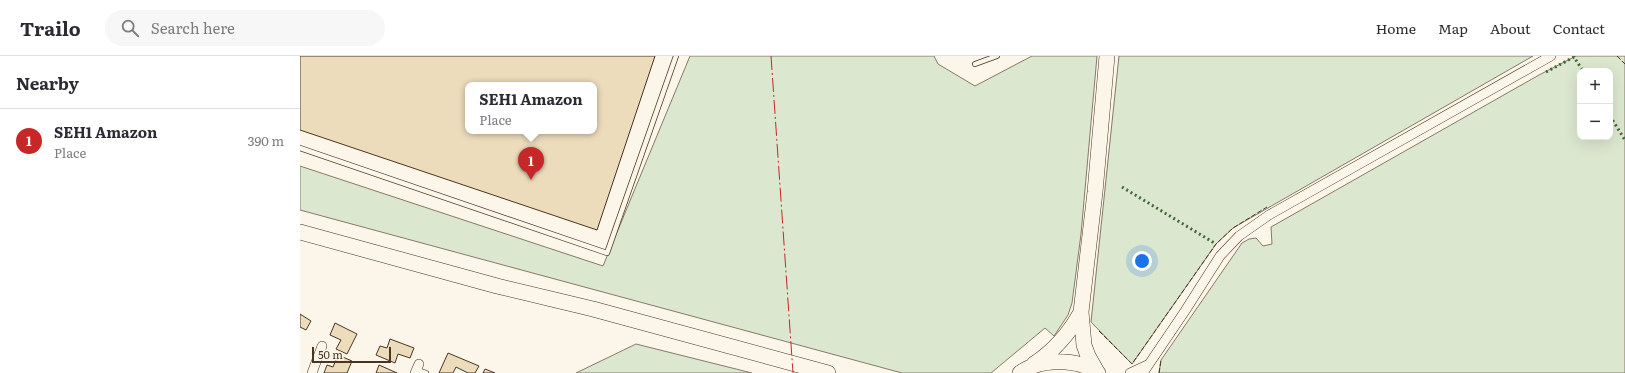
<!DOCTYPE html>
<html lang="en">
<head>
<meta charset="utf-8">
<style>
  body { margin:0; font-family:Literata,serif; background:#f7f7f7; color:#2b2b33 }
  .controls { position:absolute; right:12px; top:12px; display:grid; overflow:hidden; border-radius:8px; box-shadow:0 4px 16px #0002 }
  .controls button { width:36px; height:36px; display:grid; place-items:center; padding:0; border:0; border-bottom:1px solid #e1e1e2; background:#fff; color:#2b2b33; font:20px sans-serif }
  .scale { position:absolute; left:12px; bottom:10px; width:79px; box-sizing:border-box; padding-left:4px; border:2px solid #4a3520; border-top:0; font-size:11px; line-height:14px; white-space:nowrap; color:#4a3520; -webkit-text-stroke:3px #fbf6e9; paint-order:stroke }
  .you { position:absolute; left:842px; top:205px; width:14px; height:14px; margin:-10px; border:3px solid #fff; border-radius:50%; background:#1a73e8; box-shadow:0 0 0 6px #1a73e833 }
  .badge { display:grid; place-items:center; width:26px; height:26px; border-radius:50%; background:#c62828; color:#fff; font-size:13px; font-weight:700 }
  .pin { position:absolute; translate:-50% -33px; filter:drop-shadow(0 1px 2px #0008) }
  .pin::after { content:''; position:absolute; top:21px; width:14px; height:12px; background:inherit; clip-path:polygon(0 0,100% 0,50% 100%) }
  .popup { position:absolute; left:165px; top:26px; width:132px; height:52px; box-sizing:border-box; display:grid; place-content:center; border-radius:8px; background:#fff; filter:drop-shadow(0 1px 3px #0005); font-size:13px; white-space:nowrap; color:#7c7c81 }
  .popup b { font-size:15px; color:#2b2b33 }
  .popup::after { content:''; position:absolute; left:50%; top:100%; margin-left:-8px; border:8px solid transparent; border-top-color:#fff }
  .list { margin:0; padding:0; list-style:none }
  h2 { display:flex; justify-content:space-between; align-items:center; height:52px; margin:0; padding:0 16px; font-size:17px }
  h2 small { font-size:13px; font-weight:400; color:#7c7c81 }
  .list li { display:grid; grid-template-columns:26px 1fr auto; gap:12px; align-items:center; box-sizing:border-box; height:64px; padding:0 16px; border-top:1px solid #e1e1e2 }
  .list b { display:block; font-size:15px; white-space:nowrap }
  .list p { margin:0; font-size:13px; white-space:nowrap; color:#7c7c81 }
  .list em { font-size:13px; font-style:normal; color:#7c7c81 }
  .icon { flex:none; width:22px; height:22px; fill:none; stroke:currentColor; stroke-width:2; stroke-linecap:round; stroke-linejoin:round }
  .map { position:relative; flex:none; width:1325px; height:317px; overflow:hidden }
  header { display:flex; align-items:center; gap:24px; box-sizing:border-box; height:56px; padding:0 20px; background:#fff; border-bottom:1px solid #e1e1e2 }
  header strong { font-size:19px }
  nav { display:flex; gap:22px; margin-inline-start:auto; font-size:14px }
  .search { width:280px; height:36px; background:#f7f7f7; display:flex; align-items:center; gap:10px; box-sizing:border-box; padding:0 14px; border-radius:22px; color:#7c7c81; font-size:15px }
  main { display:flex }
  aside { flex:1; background:#fff }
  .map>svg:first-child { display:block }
</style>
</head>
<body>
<header>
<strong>Trailo</strong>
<div class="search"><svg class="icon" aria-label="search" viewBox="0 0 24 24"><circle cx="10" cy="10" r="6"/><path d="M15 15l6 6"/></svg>Search here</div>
<nav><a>Home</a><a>Map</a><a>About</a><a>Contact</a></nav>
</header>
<main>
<aside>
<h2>Nearby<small></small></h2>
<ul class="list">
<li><span class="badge">1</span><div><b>SEH1 Amazon</b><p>Place</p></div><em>390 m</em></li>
</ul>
</aside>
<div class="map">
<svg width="1325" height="317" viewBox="0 0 1325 317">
  <rect width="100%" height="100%" fill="#fbf6e9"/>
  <!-- green -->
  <path fill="#dce7d0" stroke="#887966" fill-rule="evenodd" d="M390,0H634L638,8L675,30L732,0H797L781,178L772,247L768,259L754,280L745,272L691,317H602L0,154V110L303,210Z
    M819,0H1233L933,172L916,188L832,308L791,266Z
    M1276,0H1325V317H859L861,304L942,187L949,183L956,182L963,190L972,188L971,171L1239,19ZM1280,15H1310V81H1280Z
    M336,288L452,317H276Z"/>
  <!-- building -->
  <path fill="#ecdcbc" stroke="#4a3520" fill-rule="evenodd" d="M0,0H355L297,174L0,74ZM168,29H294V75H168Z
    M0,258L11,265L6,274L0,271Z
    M35,267L57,278L47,298L36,293L41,284L30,279Z
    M90,283L114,292L110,302L98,298L95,307L76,299L80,290L87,292Z
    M148,297L179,310L175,317H168L156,311L153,317H139Z
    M38,299L52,305L47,317H24L27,309L33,311Z
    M79,309L97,317H76Z
    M185,313L195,317H183Z"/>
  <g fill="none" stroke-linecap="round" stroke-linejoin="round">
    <!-- service casing -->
    <g stroke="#4a3520" stroke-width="6">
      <path id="service" d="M675,8L697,0
        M0,92L307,197L376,0
        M117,314L126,317"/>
    </g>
    <!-- minor casing -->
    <g stroke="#4a3520" stroke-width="10">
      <path id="minor" d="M12,317L22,290
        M115,317L119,308
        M830,317L847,309
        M843,317L885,255L920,200L939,180L969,159L1251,0"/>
    </g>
    <!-- primary casing -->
    <g stroke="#4a3520" stroke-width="16">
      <path id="primary" d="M0,176L197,230L293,253L528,317
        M734,308C755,294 769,278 781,256
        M797,316L788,300L784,289L781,256L795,136L807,0
        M720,317C741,302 777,302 798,317"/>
    </g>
    <!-- service -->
    <use href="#service" stroke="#fbf6e9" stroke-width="4.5"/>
    <!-- minor -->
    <use href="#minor" stroke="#fbf6e9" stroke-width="9"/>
    <!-- primary -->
    <use href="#primary" stroke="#fbf6e9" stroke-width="15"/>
    <!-- hedge -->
    <path stroke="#436837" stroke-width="3" stroke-dasharray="2 3" stroke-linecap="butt" d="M1246,16L1274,1L1283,15
      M1310,60L1325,84
      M822,131L916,188"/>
    <!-- fence -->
    <path stroke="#4a3520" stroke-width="1" stroke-dasharray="5 2" stroke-linecap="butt" d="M1317,0L1325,8
      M799,275L832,308L916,188L933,172L967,151
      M859,317L861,304"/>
    <!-- power -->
    <path stroke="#c62828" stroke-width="1" stroke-dasharray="14 3 2 3" stroke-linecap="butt" d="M471,0L493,317"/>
  </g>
</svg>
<div class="controls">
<button>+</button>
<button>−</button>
</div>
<div class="scale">50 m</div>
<div class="you"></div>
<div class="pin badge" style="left:231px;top:124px">1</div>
<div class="popup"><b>SEH1 Amazon</b>Place</div>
</div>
</main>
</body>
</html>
